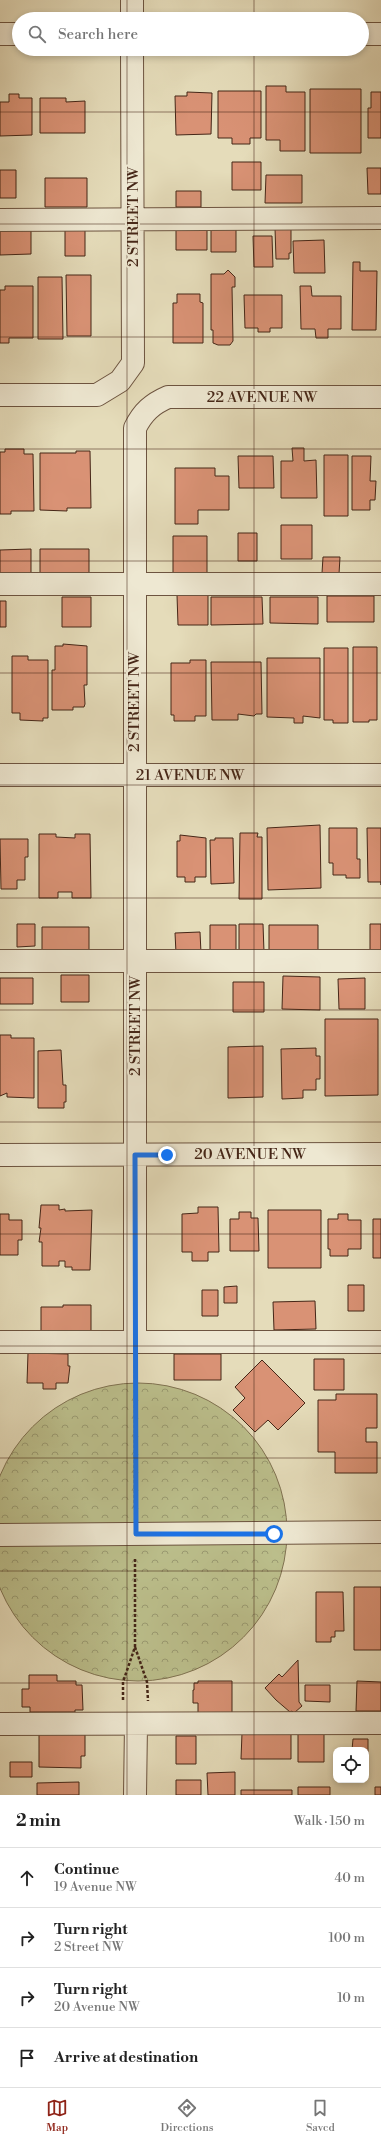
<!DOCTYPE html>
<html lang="en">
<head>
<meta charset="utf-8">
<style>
  body { margin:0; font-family:"Libre Bodoni",serif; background:#f6f6f6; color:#222 }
  .controls { position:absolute; right:12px; bottom:12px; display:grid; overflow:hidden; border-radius:8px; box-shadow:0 2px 6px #0003 }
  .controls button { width:36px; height:36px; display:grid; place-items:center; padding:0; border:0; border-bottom:1px solid #e0e0e0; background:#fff; color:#222; font:20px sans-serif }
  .stop { position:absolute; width:12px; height:12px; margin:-9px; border:3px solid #1a73e8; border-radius:50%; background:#fff }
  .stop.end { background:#1a73e8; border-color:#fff; box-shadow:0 1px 4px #0008 }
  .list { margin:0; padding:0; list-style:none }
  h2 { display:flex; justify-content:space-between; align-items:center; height:52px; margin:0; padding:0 16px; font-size:17px }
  h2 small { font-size:13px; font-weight:400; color:#767676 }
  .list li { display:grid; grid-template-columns:26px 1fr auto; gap:12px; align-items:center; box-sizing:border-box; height:60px; padding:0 16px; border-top:1px solid #e0e0e0 }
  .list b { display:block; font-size:15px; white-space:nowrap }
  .list p { margin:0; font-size:13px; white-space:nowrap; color:#767676 }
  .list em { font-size:13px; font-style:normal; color:#767676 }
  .icon { flex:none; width:22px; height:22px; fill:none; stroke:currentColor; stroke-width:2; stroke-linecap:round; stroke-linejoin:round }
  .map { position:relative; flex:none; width:381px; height:1795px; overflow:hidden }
  .search { position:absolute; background:#fff; box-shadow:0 2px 6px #0003; left:12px; right:12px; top:12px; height:44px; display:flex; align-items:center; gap:10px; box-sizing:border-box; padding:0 14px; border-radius:22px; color:#767676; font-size:15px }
  .sheet { height:292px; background:#fff }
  nav { display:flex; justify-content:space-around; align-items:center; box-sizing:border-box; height:56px; border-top:1px solid #e0e0e0; background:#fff; font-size:11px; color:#767676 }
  nav a { display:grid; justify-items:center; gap:2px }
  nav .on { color:#8f2418 }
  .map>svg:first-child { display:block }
</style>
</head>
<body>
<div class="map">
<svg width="381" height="1795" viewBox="0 0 381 1795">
  <defs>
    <pattern id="park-crowns" width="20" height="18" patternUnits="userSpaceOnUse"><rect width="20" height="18" fill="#bbbe8b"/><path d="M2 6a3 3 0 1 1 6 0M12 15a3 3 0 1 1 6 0" fill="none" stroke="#9a9a71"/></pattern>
  </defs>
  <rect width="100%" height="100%" fill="#e5dcba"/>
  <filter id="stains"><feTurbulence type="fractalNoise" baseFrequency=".005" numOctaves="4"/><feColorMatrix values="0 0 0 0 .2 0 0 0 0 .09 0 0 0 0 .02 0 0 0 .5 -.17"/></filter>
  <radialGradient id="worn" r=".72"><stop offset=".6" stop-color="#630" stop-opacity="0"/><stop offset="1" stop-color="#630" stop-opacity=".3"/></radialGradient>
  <!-- park -->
  <path fill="url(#park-crowns)" stroke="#807251" d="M-11 1532a149 149 0 1 1 298 0a149 149 0 1 1-298 0Z"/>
  <!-- building -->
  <path fill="#d99275" stroke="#452617" d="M266,86H286V92H305V151H280V140H266Z
    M310,89H361V153H310Z
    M218,91H261V138H250V144H232V138H218Z
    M187,92L212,93L211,134L176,135L175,96H187Z
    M371,92H381V138H368V108H371Z
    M9,94H19V98H32V135L0,136V102H9Z
    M40,98H66V102L85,101V133H40Z
    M232,162H261V190H232Z
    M367,168H381V194H368Z
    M0,170H16V198H0Z
    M266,175H302V203H265Z
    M45,178H87V207H45Z
    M176,191H201V207H176Z
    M176,223H207V250H176Z
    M211,226H236V252H211Z
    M65,228H85V256H65Z
    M275,228H291V253H289V259H276Z
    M0,229H31V254L0,255Z
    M253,236H272L273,267H254Z
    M324,240L325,273H294L293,241Z
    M353,262H360V271H377L376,330H352Z
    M228,270L235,277V287H232L233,341L230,345H218L213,343V330H211V274H224Z
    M66,275H91V336H67Z
    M38,277H62L63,339H38Z
    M5,286H33V338H9V343H0V290H5Z
    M300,286H311L312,296H341V329H328V338H316L315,329H301Z
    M177,294H200V302L203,303V343H173V303H177Z
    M244,295H282V328H270V332H258V328H245Z
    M292,448H304V461L316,460L317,498H281V461H293Z
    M5,449H24V454H33L34,511H11V514H0V452H5Z
    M76,451H90L91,508H67V511L40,510V453H76Z
    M324,455H348V516H324Z
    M238,456H273L274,488H239Z
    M352,456H371L370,481H376L375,500H370V510H352Z
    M175,468H215V476H229V510H198V524H175Z
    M281,525H312V559H281Z
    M238,533H257V561H238Z
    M173,536H207V573H173Z
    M31,549V573L0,574V550Z
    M40,549H89V574H40Z
    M323,557H340L339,574L322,573Z
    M177,595H208V625H178Z
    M327,596H374V622H327Z
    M62,597H91V627H62Z
    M211,597H262L263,624L211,625Z
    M270,597H318V624L270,623Z
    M0,601H6V627H0Z
    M63,644L87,646V685H84L85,704L84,707H73V710H52V670H55V646H63Z
    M353,647H377V720H369V722H353Z
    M324,648H348V723H333V720H324Z
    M12,656H28V660H48V718H43V721L20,720V713H12Z
    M267,658H320V718L303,716V723H294V718L267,717Z
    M190,660H206V716H195V721H174V715H171V663H190Z
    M211,662H261L262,714H256L254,716L238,714V720H212Z
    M320,825L321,888L268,890L267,828Z
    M329,828H357V859H360V878H346V875H333V863H329Z
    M367,828H381V885V882H368Z
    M240,833H258L257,837H262V899H239Z
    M39,834H56V837L75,838V834H90L91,898H72V892H58V898H39Z
    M180,835L206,838V877H195V882H185V877H177V841H180Z
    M215,838H233L234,883L211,884L210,840H215Z
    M0,839H28V857H25V880H17V889H1Z
    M17,924H35V946L17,947Z
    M239,924H263L264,952L239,953Z
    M370,924H381V952L370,953Z
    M210,925H236V952H210Z
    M269,925H318V954H269Z
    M42,927H89V953H42Z
    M200,932L201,953H176L175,933Z
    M61,975H89V1002H61Z
    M283,976L320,977V1010L282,1009Z
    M0,978H33V1004H0Z
    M365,978V1009H339L338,979Z
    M233,982H264V1012H233Z
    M325,1019H378V1095L325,1096Z
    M0,1035H11V1038H34V1098L7,1097V1093L0,1096Z
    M263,1046V1097L228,1098V1047Z
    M316,1048V1056H320V1079H316V1090H303V1098L282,1099L281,1049Z
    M61,1050L63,1085H66V1102H64V1108H38V1051Z
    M41,1205H59V1210L65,1209V1211L92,1210L90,1270H72V1267H65V1261H59V1266H42V1242H39L41,1228H39Z
    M198,1207H218L219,1252H208V1261H192V1252H182V1214L198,1213Z
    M268,1210H321V1268H268Z
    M239,1212H251V1218H258L259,1251H230V1219H239Z
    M0,1214H9V1220H22V1240H18V1255H0Z
    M338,1214H348V1220H361V1249H348V1256H330V1249H328V1219H338Z
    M373,1219H381V1258H373Z
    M348,1285H364V1311H348Z
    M237,1286V1303H224V1287Z
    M202,1290H218V1316H202Z
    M315,1301L316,1329L274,1330L273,1302Z
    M63,1305H91V1333L41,1335V1307H63Z
    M28,1353L68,1354V1366H70L68,1383H56V1389H43V1383H27Z
    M174,1354H221V1380H174Z
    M314,1359H344V1390H314Z
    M262,1360L305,1403L278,1430L268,1420L255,1432L233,1410L245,1398L235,1387Z
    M336,1394H377V1428H366V1442H377V1473H335V1452H318V1400H336Z
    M354,1587H381V1650H354Z
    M316,1592H343L344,1631H335V1637H331V1642H316Z
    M298,1660L299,1702L302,1706L294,1713L292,1711L290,1712L276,1700L265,1688L279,1674L282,1677Z
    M29,1675H57V1681H76V1685H82L83,1710H75V1712H30V1707H22V1689H29Z
    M198,1681H232V1713H198V1703H193V1690H194V1683H198Z
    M357,1681L381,1682V1711H356Z
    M305,1685H330V1702L305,1701Z
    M39,1733L85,1734V1756H81V1768L39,1767Z
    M242,1733H291V1759H241Z
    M298,1733H324V1762H298Z
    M176,1736H196V1764H176Z
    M353,1739H368V1765H366V1750H352Z
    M10,1762H32V1777H10Z
    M235,1772V1795H208L207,1773Z
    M176,1780H201V1795H176Z
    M79,1782V1795H37V1783Z
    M298,1787H330V1795H298Z
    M375,1787H381V1795H375Z
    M241,1790H292V1795H241Z"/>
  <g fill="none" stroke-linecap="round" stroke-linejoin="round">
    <!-- minor casing -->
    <g stroke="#6d5440" stroke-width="24">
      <path id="minor" d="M132,19V0
        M0,34H19
        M362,34H381
        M0,220L381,218
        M0,395H97L120,381L133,363L132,49
        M0,584H381
        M0,775H381
        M0,961H381
        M0,1155L381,1154
        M0,1342H381
        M135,1342V428C143,412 152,404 168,397H381
        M0,1535L381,1532
        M0,1724L381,1723
        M135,1795L136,1725"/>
    </g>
    <!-- path -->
    <path stroke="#452617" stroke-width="2.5" stroke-dasharray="3 2" stroke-linecap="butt" d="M135,1365V1510
      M135,1647L147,1682L148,1701
      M123,1700V1682L135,1647V1557"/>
    <!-- minor -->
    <use href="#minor" stroke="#eee8d2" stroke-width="22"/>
  </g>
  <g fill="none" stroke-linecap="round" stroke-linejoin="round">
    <!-- route -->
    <path stroke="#1a73e8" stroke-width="5" d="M167,1155H135L136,1534H274"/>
  </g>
  <!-- grid -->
  <path fill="none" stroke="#452617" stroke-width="1" stroke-opacity="0.55" d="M127,0V19M254,0V19M127,49V1795M254,49V1795M0,112H381M0,224H381M0,337H381M0,449H381M0,561H381M0,673H381M0,785H381M0,898H381M0,1010H381M0,1122H381M0,1234H381M0,1346H381M0,1458H381M0,1571H381M0,1683H381"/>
  <g text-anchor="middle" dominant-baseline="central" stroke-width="4" stroke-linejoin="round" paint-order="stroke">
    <!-- street labels -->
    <g font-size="15" fill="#452617" stroke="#eee8d2">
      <text transform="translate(133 217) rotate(-90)">2 STREET NW</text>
      <text x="262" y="397">22 AVENUE NW</text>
      <text transform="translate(134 702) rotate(-90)">2 STREET NW</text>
      <text x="190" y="775">21 AVENUE NW</text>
      <text transform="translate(135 1026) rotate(-90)">2 STREET NW</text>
      <text x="250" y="1154">20 AVENUE NW</text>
    </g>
  </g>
  <rect width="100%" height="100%" filter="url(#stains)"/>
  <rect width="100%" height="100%" fill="url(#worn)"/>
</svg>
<div class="controls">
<button><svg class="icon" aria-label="locate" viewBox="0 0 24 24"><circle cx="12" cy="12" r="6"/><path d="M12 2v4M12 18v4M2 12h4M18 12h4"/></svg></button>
</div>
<div class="stop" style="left:274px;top:1534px"></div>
<div class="stop end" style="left:167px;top:1155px"></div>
<div class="search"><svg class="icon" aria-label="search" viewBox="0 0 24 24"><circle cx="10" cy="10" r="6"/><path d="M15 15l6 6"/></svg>Search here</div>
</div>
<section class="sheet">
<h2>2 min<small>Walk · 150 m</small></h2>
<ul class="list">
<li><svg class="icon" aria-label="ahead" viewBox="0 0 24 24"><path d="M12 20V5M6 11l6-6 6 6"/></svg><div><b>Continue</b><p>19 Avenue NW</p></div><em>40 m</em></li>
<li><svg class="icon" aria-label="right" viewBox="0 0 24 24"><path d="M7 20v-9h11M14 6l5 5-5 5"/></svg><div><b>Turn right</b><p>2 Street NW</p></div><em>100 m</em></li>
<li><svg class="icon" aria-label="right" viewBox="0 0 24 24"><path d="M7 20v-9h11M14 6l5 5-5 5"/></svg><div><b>Turn right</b><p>20 Avenue NW</p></div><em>10 m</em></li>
<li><svg class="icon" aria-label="arrive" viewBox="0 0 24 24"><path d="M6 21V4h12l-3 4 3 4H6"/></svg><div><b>Arrive at destination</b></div></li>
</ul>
</section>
<nav>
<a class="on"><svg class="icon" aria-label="map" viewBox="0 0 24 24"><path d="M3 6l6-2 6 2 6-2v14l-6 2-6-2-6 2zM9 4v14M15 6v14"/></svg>Map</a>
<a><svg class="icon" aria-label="directions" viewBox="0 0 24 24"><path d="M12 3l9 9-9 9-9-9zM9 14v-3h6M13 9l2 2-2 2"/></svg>Directions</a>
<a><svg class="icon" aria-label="saved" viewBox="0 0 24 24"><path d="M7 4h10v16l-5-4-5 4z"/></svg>Saved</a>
</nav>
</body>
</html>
